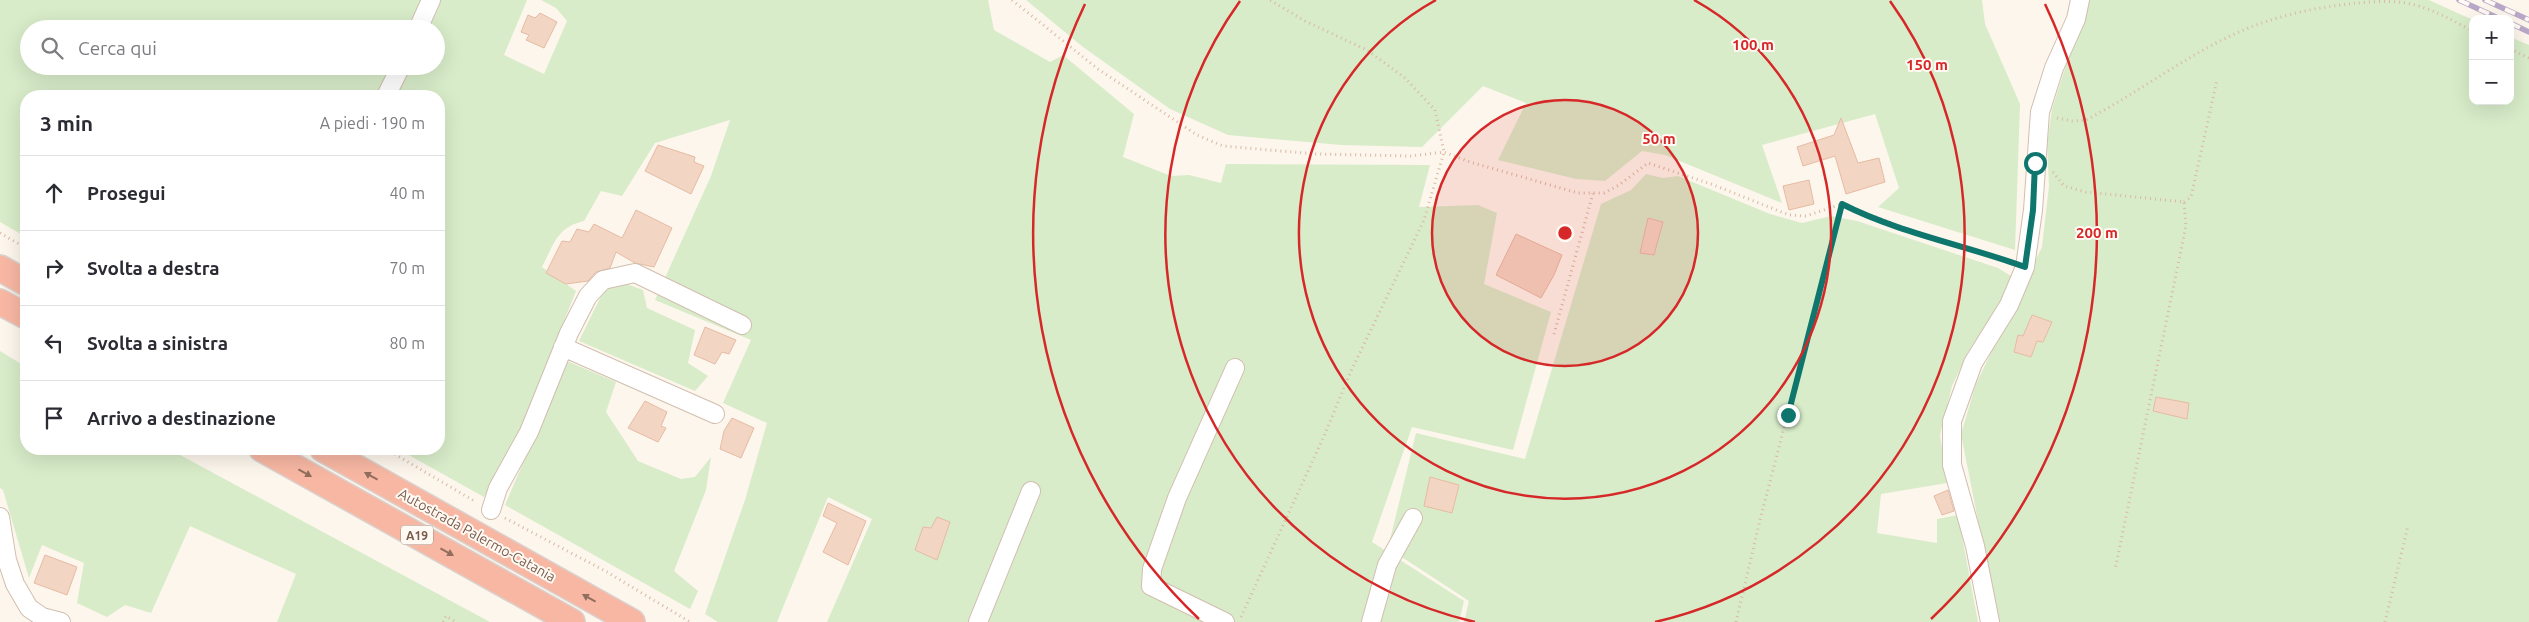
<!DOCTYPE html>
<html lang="it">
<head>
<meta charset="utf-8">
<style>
  body { margin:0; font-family:Ubuntu,sans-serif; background:#f7f7f7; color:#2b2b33 }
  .controls { position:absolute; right:15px; top:15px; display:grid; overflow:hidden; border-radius:10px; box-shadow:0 5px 20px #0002 }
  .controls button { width:45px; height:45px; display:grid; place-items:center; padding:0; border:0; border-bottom:1px solid #e1e1e2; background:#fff; color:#2b2b33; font:25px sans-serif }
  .stop { position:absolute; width:15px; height:15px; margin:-11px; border:4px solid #0f766e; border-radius:50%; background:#fff }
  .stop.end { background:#0f766e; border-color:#fff; box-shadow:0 1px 5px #0008 }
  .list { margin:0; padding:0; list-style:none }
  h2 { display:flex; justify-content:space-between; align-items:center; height:65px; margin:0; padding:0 20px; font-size:21px }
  h2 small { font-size:16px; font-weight:400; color:#7c7c81 }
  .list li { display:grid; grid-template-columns:32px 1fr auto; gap:15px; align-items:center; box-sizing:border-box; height:75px; padding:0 20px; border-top:1px solid #e1e1e2 }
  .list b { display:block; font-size:19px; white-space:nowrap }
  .list em { font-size:16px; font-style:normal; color:#7c7c81 }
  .icon { flex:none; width:28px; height:28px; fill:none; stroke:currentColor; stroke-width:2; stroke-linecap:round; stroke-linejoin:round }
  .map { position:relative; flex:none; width:2529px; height:622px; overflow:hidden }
  .search { position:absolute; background:#fff; box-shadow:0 5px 20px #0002; left:20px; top:20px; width:425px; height:55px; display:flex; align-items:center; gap:12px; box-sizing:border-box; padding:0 18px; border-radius:28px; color:#7c7c81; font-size:19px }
  .panel { position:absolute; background:#fff; box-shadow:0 5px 20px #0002; left:20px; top:90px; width:425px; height:365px; border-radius:20px }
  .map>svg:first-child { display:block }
</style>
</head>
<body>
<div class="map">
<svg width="2529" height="622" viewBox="0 0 2529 622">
  <rect width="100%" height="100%" fill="#fdf6ec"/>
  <!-- green -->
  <path fill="#d8ecc9" d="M0,0H422L408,29H29V66H391L378,96H26V237L0,222Z
    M441,0H527L504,55L544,74L567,21L556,8L541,0H988L994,30L1050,62L1063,55L1134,114L1123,157L1171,176L1189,175L1221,183L1226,164L1430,165L1419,207L1478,205L1497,213L1484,284L1551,312L1513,450L1412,427L1372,542L1464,601L1459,622H827L872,519L828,497L777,622H718L705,614L745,500L767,423L723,403L751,340L655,300L711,176L730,120L655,143L622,196L601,191L584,221C557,227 554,244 542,267L576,291L512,451L484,497L398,449H439V96H396L410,66H436V29H428Z
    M1026,0H1982L1985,24L2020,104L2015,250L1878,207L1899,188L1875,114L1762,145L1782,203L1665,155L1642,151L1605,181L1576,179L1498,160L1526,103L1483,86L1422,147L1341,145L1228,135L1170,109L1083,47Z
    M2087,0H2429L2473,20V101H2510V37L2529,45V622H1998L1961,434L1976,384L2042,247L2049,186L2047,144L2052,109Z
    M1646,174L1663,178L1678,176L1770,214L1802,223L1831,216L1857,221L1998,268L2011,276L2003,298L1968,352L1952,386L1940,435L1947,483L1881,494L1877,533L1937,543V519L1958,515L1978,622H1464L1469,601L1388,548L1416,433L1525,459L1601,204L1631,190Z
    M621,282L643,290L647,308L695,330L688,363L708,376L695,391L579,341L603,292Z
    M0,351L26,367V449H169L490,622H277L296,574L190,526L151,613L125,605L107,617L77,603L84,563L42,545L29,578L3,490L0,488Z
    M567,361L616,382L606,412L638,461L681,479L695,477L711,457L706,490L674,571L698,591L690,609L505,505Z"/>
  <!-- building -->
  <path fill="#f3d5c3" stroke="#e6bba3" d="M540,13L557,22L544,48L526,40L529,35L521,32L528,15L535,18Z
    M1841,118L1858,163L1879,158L1885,182L1846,194L1835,156L1803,166L1797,147L1834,135Z
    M658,145L695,157L694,162L704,166L691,194L645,171Z
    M1809,180L1814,204L1789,210L1783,186Z
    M636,210L672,228L654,267L635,263L616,252L610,268L596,272L588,281L566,284L546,273L562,241L570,242L577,229L589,232L594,224L622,238Z
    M1648,218L1663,222L1654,255L1640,253Z
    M1516,234L1562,255L1554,275L1541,298L1496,275Z
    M2032,315L2052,322L2043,342L2037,341L2031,357L2014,352L2018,335L2023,336Z
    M705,327L736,340L729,354L722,352L715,364L694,355Z
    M2156,397L2189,403L2187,419L2153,411Z
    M645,401L667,412L661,426L666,428L658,442L628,428Z
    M732,418L754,428L741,458L720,449L724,431Z
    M1430,477L1459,485L1452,513L1424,506Z
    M1948,490L1954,511L1942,515L1934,496Z
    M828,503L866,521L848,565L823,552L837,523L823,516Z
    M937,517L950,522L937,560L915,550L923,527L931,528Z
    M45,555L77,567L67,595L34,583Z"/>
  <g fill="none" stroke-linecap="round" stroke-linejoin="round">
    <!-- minor casing -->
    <g stroke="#d1beb0" stroke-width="20">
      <path id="minor" d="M418,29L431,0
        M386,96L401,66
        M563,347L715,414
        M491,510L498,488L529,432L569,333L588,296L603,280L635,273L742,325
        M0,517L7,560L15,584L29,608L42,617L61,622
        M978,622L1031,491
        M1225,622L1151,586L1152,569L1177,498L1235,368
        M1371,622L1387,565L1413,518
        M1990,622L1975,546L1952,465V421L1973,363L2009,305L2025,267L2033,210L2040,112L2054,68L2076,19L2080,0"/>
    </g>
    <!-- highway casing -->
    <g stroke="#dad1cd" stroke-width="28">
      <path id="highway" d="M0,268L26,283
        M0,302L26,316
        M262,449L572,622
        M323,449L632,622"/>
    </g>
    <!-- path -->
    <path stroke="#d9b8a5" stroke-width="3" stroke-dasharray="1 4" stroke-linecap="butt" d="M1012,0L1098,69L1197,135L1223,146L1316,154L1411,156L1444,152L1470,162L1578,193H1604L1619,185L1648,163L1711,184L1789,215L1806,216L1842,204L1915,232L2008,261
      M2510,49L2529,58
      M2057,118L2072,121L2086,120C2138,93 2185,56 2239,32C2273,17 2311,8 2349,4C2367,2 2388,0 2406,3C2430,7 2451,20 2473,31
      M2053,172L2064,186L2086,192L2184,202L2186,226L2115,570
      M2184,202L2191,197L2217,80
      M0,233L26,248
      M1554,334L1593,193
      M386,449L476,502
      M505,518L607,572L690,622
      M1241,617L1324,436L1351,371L1424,220L1444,152L1435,110L1405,78L1367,50L1305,21L1270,0
      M443,622L446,616L456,622
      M1736,622L1760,520L1842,205
      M2385,622L2408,526"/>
    <!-- minor -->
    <use href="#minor" stroke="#fff" stroke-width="18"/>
    <!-- highway -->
    <use href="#highway" stroke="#f7b7a3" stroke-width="25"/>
    <!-- rail casing -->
    <g stroke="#b9a8c9" stroke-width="5.5">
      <path id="rail" d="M2459,0L2500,19
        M2485,0L2529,20
        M2510,23L2529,32"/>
    </g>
    <!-- rail -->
    <use href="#rail" stroke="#fffaf3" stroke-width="4" stroke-dasharray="11" stroke-linecap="butt"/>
  </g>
  <!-- one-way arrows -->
  <defs><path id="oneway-solid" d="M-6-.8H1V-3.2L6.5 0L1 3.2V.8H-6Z" transform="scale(1.25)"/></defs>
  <g fill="#936e5e">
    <use href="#oneway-solid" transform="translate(305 473) rotate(29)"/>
    <use href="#oneway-solid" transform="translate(371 476) rotate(-151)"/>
    <use href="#oneway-solid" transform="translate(447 552) rotate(29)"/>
    <use href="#oneway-solid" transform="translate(589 598) rotate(-151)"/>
  </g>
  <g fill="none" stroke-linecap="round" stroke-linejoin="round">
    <!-- route -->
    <path stroke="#0f766e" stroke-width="6" d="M1788,415L1842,204C1899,233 1965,245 2025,267L2033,210L2035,163"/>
  </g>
  <!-- distance rings -->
  <circle cx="1565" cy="233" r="133" fill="#d62828" fill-opacity=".12"/>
  <g fill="none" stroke="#d62828" stroke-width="2.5">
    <circle cx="1565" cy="233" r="133"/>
    <path d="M1694 0A266 266 0 1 1 1436 0"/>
    <path d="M1475 622A399 399 0 0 1 1240 1M1890 1A399 399 0 0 1 1655 622"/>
    <path d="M1199 619A532 532 0 0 1 1085 4M2045 4A532 532 0 0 1 1931 619"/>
  </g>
  <g text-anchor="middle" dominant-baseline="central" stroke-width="4" stroke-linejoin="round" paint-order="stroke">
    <!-- shield labels -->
    <rect fill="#fffaf3" stroke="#a28b7f" stroke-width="1" x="401" y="525.5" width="32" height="19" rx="4"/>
    <g font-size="12" font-weight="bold" fill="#7a5c4d">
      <text x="417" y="535">A19</text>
    </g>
    <!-- street labels -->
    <g font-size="14" fill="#7a5c4d" stroke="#fffaf3">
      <text transform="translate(477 535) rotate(29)">Autostrada Palermo-Catania</text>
    </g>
  </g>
  <circle cx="1565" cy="233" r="8" fill="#d62828" stroke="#fffaf3" stroke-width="2.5"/>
  <g font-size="15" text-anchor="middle" font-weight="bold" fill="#d62828" stroke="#fffaf3" stroke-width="4" stroke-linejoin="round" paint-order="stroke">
    <text x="1753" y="50">100 m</text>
    <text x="1927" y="70">150 m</text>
    <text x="1659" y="144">50 m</text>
    <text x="2097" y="238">200 m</text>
  </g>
</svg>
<div class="controls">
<button>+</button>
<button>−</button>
</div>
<div class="stop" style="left:2035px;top:163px"></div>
<div class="stop end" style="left:1788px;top:415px"></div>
<div class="search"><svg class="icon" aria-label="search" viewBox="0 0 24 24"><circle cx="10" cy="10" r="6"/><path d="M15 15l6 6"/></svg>Cerca qui</div>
<section class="panel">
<h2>3 min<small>A piedi · 190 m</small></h2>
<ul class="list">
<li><svg class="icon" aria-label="ahead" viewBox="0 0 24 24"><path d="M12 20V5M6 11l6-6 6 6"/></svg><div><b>Prosegui</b></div><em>40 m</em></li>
<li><svg class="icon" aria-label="right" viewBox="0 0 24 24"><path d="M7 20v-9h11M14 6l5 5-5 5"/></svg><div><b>Svolta a destra</b></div><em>70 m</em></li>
<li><svg class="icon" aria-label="left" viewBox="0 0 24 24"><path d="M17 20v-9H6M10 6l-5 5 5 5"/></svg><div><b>Svolta a sinistra</b></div><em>80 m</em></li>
<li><svg class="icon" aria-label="arrive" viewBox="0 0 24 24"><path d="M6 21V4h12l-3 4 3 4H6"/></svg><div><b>Arrivo a destinazione</b></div></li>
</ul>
</section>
</div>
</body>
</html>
